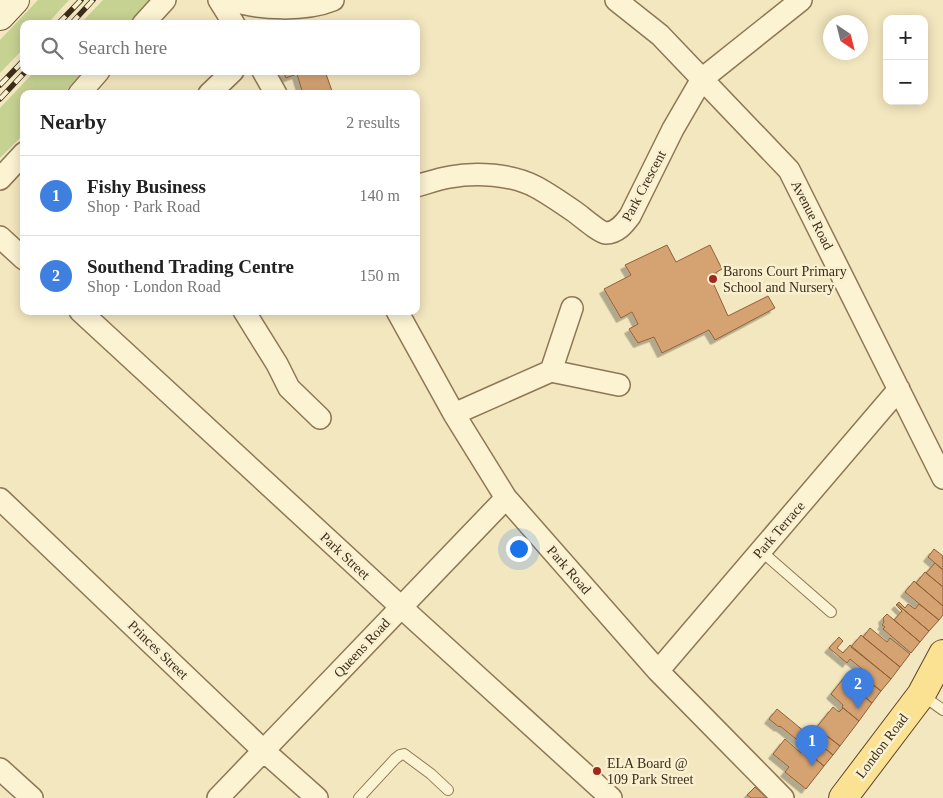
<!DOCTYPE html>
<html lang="en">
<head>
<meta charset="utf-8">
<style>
  body { margin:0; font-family:"Times New Roman",serif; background:#f6f6f6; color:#222 }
  .controls { position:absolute; right:15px; top:15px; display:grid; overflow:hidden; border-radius:10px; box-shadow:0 2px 12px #0003 }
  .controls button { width:45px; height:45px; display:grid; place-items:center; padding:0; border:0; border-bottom:1px solid #e0e0e0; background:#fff; color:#222; font:25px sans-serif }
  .compass { position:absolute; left:823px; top:15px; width:45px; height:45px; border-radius:50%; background:#fff; box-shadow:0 2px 12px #0003; rotate:145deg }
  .you { position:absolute; left:518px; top:548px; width:18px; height:18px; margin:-12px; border:4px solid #fff; border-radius:50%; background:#1a73e8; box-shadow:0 0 0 8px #1a73e833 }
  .badge { display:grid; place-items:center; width:32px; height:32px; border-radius:50%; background:#1a73e8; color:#fff; font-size:16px; font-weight:700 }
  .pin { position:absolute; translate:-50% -41px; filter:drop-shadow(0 1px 2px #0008) }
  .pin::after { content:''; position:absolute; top:26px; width:18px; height:15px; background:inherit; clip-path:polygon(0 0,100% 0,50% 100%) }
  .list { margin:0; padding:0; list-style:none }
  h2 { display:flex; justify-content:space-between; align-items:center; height:65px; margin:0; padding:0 20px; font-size:21px }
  h2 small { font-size:16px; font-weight:400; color:#767676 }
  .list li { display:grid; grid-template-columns:32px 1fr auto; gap:15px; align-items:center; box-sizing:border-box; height:80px; padding:0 20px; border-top:1px solid #e0e0e0 }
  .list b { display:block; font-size:19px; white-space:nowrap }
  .list p { margin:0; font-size:16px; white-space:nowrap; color:#767676 }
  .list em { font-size:16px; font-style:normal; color:#767676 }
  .icon { flex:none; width:28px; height:28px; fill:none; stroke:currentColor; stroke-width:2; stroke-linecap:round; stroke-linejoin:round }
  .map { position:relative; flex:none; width:943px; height:798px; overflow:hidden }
  .search { position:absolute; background:#fff; box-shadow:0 2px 12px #0003; left:20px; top:20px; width:400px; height:55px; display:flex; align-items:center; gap:12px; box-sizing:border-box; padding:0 18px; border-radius:10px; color:#767676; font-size:19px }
  .panel { position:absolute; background:#fff; box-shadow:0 2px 12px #0003; left:20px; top:90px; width:400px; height:225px; border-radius:10px }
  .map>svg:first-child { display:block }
</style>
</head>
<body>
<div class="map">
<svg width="943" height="798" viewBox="0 0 943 798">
  <defs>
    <filter id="shadow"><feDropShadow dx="-4.5" dy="4.5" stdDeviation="0" flood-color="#0004"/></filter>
  </defs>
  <rect width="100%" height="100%" fill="#f3e7bf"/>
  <!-- green -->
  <path fill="#c6d292" d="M38,0H69L47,24H24V48L0,73V40Z
    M103,0H153L130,24H80Z
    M35,71H84L63,94H24V134L0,158V108Z"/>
  <!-- building -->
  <path fill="#d5a271" stroke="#906138" filter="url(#shadow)" d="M283,71H325L332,91L323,94H303L297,74L286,78Z
    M667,245L676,262L710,245L722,269L710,276L728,316L768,296L775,308L715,340L709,330L662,353L654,337L638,343L629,329L638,324L632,312L621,318L604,289L631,275L625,265Z
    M934,549L943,556L942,558L943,559V570L928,557Z
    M935,563L943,570V587L926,573Z
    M925,572L943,587V606L916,583Z
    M914,581L943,606V615L939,620L905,592Z
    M899,602L905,608L908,604L915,609L919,604L939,620L929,631L897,604Z
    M897,604L929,631L920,642L894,620L902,611L896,605Z
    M887,614L920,642L911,653L883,629L885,627L882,625L884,622L883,618Z
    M870,628L887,642L890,638L910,654L900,667L863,637Z
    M861,635L900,667L891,679L851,647Z
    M839,637L843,641L837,648L843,653L850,645L891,679L881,691L864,677L867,673L850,659L847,663L829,648Z
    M849,672L857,679L860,675L881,691L872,703L843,679Z
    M843,679L872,703L859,721L842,707L843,705L831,694Z
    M833,707L839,712L843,708L859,721L840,746L816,728Z
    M777,709L833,755L824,766L804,750L806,747L780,726L779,727L769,719Z
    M816,727L840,746L833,755L809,735Z
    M785,739L801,753L804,750L824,766L806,789L785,772L789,767L773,754Z
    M755,787L767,798H751L747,795Z"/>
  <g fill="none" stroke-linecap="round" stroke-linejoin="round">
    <!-- lane casing -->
    <g stroke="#8e7755" stroke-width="12">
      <path id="lane" d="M761,551L831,612
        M922,695L943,710
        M359,798L395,759L400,755L404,754L431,774L448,790"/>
    </g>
    <!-- street casing -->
    <g stroke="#8e7755" stroke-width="24">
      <path id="street" d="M219,0L234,24
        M232,0C259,10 306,11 333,0
        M616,0L660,35L789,170L943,478
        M143,24L165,0
        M263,71L276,94
        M79,94L99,71
        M209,94L233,71
        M0,179L24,153
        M416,186C427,183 438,179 450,177C475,172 512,174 536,187C549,194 562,203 575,212C582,217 599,232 606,233C617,233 624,224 630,216L673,129L702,79L801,0
        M0,237L24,259
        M80,311L401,607L611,798
        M244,311L277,364L289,388L320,418
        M397,311L454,414L506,498L658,671L783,798
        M551,371L572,308
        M454,414L551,371L619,385
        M0,499L264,751L317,798
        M658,671L899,389
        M0,769L32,798
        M218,798L506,498"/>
    </g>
    <!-- secondary casing -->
    <g stroke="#6f5838" stroke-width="30">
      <path id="secondary" d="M0,16L15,0"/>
    </g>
    <!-- primary casing -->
    <g stroke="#5b442a" stroke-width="30">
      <path id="primary" d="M843,798L921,695L943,654"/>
    </g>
    <!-- lane -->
    <use href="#lane" stroke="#fcf3d3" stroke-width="10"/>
    <!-- street -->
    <use href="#street" stroke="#fcf3d3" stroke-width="21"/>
    <!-- secondary -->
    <use href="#secondary" stroke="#fcf3d3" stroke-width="28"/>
    <!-- primary -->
    <use href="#primary" stroke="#fae292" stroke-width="28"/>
    <!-- rail casing -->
    <g stroke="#3c2d1b" stroke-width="5.5">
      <path id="rail" d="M58,24L81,0
        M71,24L93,0
        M0,85L24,60
        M0,99L26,71"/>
    </g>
    <!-- rail -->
    <use href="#rail" stroke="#f9f0d0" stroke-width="4" stroke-dasharray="11" stroke-linecap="butt"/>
  </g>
  <!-- markers -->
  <g fill="#a4271e" stroke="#f9f0d0" stroke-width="2">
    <circle cx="713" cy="279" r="5"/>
    <circle cx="597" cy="771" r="5"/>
  </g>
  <g text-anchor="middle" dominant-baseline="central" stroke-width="5" stroke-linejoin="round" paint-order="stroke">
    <!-- street labels -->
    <g font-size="14" fill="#3c2d1b" stroke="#f9f0d0">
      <text transform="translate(644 186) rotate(-62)">Park Crescent</text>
      <text transform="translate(812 215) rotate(63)">Avenue Road</text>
      <text transform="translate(779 530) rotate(-49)">Park Terrace</text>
      <text transform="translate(345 556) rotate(43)">Park Street</text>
      <text transform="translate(569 570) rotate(49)">Park Road</text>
      <text transform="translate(362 648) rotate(-47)">Queens Road</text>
      <text transform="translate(158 650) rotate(44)">Princes Street</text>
      <text transform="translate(882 746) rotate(-53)">London Road</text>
    </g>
    <!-- poi labels -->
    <g font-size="14" fill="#3c2d1b" stroke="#f9f0d0" text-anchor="start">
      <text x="723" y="271">Barons Court Primary<tspan x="723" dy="16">School and Nursery</tspan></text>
      <text x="607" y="763">ELA Board @<tspan x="607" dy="16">109 Park Street</tspan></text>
    </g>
  </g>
</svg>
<div class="controls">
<button>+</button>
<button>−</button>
</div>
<svg class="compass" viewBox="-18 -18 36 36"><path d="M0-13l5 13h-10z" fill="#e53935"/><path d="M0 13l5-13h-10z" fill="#767676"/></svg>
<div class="you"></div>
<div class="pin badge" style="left:812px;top:766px;background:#3f7fe0">1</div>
<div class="pin badge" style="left:858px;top:709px;background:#3f7fe0">2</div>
<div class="search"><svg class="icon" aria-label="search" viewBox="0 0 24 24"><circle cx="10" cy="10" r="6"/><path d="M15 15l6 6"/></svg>Search here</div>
<section class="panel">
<h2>Nearby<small>2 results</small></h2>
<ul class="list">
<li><span class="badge" style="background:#3f7fe0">1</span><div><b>Fishy Business</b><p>Shop · Park Road</p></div><em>140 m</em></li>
<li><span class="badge" style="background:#3f7fe0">2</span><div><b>Southend Trading Centre</b><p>Shop · London Road</p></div><em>150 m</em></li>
</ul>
</section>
</div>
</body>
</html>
